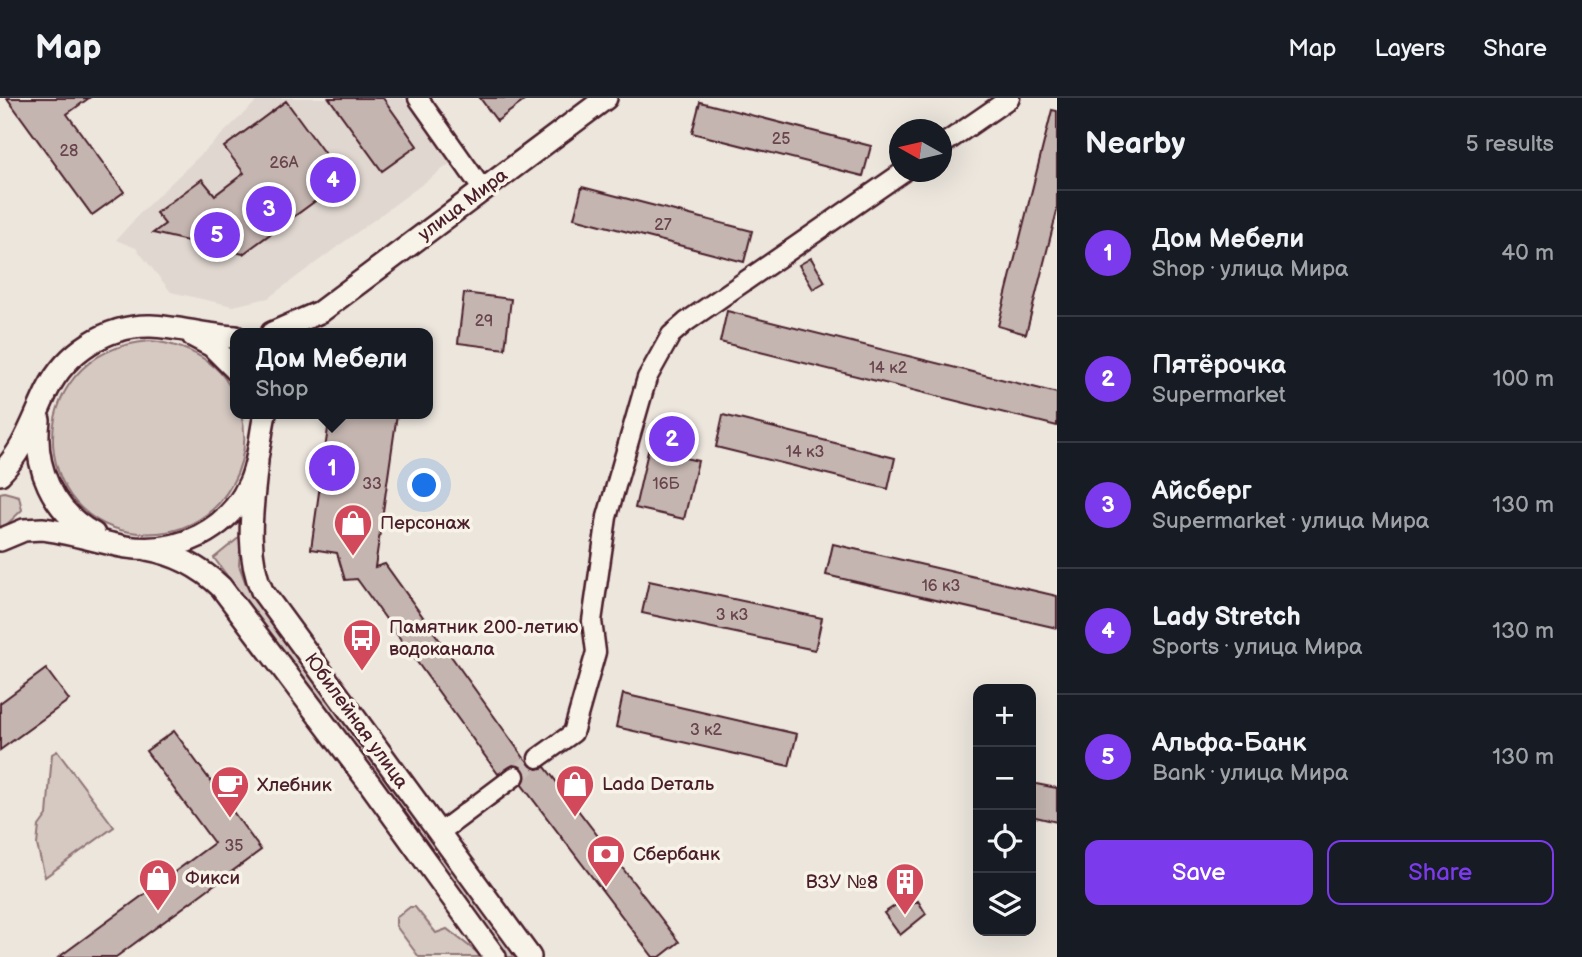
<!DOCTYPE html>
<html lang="en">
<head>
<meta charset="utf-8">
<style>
  body { margin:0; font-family:"Balsamiq Sans",sans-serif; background:#20242c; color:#f1f3f6 }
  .controls { position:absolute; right:21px; bottom:21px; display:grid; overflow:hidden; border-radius:14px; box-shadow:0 7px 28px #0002 }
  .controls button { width:63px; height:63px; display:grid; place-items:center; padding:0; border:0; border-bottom:2px solid #363941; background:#171b24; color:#f1f3f6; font:35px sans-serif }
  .compass { position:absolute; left:889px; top:21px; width:63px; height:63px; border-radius:50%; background:#171b24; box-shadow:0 7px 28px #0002; rotate:278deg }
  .you { position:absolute; left:425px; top:388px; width:24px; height:24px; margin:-18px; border:5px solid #fff; border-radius:50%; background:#1a73e8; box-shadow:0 0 0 10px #1a73e833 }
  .badge { display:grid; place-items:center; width:46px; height:46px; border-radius:50%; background:#7c3aed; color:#fff; font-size:23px; font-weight:700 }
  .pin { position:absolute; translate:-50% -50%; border:4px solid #fff; box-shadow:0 2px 7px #0006 }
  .popup { position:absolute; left:230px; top:230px; width:203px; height:91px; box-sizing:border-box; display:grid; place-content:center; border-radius:14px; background:#171b24; filter:drop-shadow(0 2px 5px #0005); font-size:23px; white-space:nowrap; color:#9ea1a6 }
  .popup b { font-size:26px; color:#f1f3f6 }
  .popup::after { content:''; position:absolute; left:50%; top:100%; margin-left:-14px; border:14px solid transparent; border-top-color:#171b24 }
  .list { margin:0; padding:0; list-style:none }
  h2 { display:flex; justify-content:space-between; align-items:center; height:91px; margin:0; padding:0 28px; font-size:30px }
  h2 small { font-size:23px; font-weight:400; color:#9ea1a6 }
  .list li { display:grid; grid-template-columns:46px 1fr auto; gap:21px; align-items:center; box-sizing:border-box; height:126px; padding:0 28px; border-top:2px solid #363941 }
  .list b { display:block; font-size:26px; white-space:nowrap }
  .list p { margin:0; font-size:23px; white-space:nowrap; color:#9ea1a6 }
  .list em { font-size:23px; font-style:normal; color:#9ea1a6 }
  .actions { display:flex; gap:14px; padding:21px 28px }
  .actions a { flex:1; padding:16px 0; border:2px solid #7c3aed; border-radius:14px; text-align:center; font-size:24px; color:#7c3aed }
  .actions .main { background:#7c3aed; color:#fff }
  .icon { flex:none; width:38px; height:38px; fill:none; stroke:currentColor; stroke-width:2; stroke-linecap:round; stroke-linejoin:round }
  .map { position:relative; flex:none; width:1057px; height:859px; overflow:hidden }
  header { display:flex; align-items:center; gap:42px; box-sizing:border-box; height:98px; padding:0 35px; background:#171b24; border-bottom:2px solid #363941 }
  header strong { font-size:33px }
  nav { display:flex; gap:38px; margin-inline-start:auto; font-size:24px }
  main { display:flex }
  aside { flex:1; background:#171b24 }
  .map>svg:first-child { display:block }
</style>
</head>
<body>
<header>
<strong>Map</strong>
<nav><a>Map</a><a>Layers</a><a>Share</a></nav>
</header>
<main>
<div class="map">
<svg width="1057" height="859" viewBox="0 0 1057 859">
  <rect width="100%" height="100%" fill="#ece6dd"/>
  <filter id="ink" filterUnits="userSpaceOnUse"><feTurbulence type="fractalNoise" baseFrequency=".0143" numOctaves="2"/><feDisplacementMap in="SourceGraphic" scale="14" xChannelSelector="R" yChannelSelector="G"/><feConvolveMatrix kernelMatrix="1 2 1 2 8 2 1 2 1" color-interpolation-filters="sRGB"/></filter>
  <g filter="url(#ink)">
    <!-- built -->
    <path fill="#e0d7d0" d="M260,0H404L451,65L268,200L233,208L171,194L136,150L116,142L142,113Z"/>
    <!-- green -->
    <path fill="#d5c9c2" stroke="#907476" stroke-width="2" d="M150,243C190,247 236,270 236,316H241C250,348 240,380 219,405C204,422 180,434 158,435C27,445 12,254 150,243Z
      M4,394L19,398L22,412L0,433V395Z
      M241,438L239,467L247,489L518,859H508L214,460Z
      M57,653L114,729L45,779L37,747L39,728L47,717L52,656Z
      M410,809H415L436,835L447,831L483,859H419L396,828V820Z"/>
    <!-- building -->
    <path fill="#c4b5b0" stroke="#4a1f2b" stroke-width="2" d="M7,0H89L67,16L124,94L92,117Z
      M329,0H383L417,48L382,73Z
      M480,0H528L497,23Z
      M286,3L344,82L243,156L153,135L165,126L156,115L202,81L215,97L244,75L224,49Z
      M700,4L871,48L863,78L692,35Z
      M1052,12L1057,13V113L1026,236L998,228Z
      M582,89L752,133L744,164L574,120Z
      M811,160L825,184L813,191L799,167Z
      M464,195L511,201L505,251L458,245Z
      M727,213L1057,295V328L720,244Z
      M330,316H397L375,469L385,466L529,667L538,671L545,669L679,844L660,859H653L522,687L526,677L524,671L513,667L498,676L357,481L345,482L337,455L311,451Z
      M723,317L895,360L888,391L716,349Z
      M655,323L692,331L685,360L698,363L684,421L635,410Z
      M833,446L1057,498V530L826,477Z
      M649,483L822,520L815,552L642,515Z
      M46,571L69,602L0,652V605Z
      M623,596L797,636L789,668L616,629Z
      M174,633L261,752L116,859H59L214,745L146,653Z
      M1031,685L1057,690V724L1031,718Z
      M905,801L910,808L918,803L926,816L900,837L884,815Z"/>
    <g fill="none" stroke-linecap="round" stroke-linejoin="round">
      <!-- minor-tunnel -->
      <path stroke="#ccbeb9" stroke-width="18" stroke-dasharray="18 9" stroke-linecap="butt" d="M515,678L538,660"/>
      <!-- minor casing -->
      <g stroke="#4a1f2b" stroke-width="23">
        <path id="minor" d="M418,0L483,92
          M942,47L1010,0
          M538,660L573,635L596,554L592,523L607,419L647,280L671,237L686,224L903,74
          M439,735L515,678"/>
      </g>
      <!-- major casing -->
      <g stroke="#4a1f2b" stroke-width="26">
        <path id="major" d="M272,235L320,214L606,0
          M193,238L212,248L236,272
          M39,322C33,368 52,413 94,436
          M257,363C253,406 244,452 262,493L530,859
          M0,376C24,352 33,322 47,293C66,254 107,227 151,228C179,229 207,238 236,239
          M0,442L24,432L42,431C70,434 97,444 126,449C177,457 229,433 250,384C259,363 260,338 265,316
          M146,451C175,456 199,468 221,489L370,686L495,859"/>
      </g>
      <!-- minor -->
      <use href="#minor" stroke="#f7f3e8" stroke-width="18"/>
      <!-- major -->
      <use href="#major" stroke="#f7f3e8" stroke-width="21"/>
    </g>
  </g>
  <!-- icons -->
  <defs>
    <g id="shop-pin" transform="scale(2.0125)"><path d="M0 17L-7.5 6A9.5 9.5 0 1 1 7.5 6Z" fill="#d1495b" stroke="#f7f3e8"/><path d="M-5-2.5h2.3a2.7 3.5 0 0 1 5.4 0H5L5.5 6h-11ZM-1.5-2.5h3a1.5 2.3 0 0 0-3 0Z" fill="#fff"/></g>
    <g id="bus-pin" transform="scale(2.0125)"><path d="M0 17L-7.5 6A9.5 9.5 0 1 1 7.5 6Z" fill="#d1495b" stroke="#f7f3e8"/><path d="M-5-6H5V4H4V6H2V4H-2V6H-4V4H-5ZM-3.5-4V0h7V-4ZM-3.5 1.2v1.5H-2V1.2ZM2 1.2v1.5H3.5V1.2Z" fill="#fff"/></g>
    <g id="cafe-pin" transform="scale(2.0125)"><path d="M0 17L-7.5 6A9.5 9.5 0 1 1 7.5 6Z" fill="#d1495b" stroke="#f7f3e8"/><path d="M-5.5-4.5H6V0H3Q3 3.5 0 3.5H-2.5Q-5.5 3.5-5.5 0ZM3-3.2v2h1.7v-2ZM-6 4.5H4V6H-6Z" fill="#fff"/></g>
    <g id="bank-pin" transform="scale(2.0125)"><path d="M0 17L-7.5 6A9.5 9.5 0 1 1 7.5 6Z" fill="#d1495b" stroke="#f7f3e8"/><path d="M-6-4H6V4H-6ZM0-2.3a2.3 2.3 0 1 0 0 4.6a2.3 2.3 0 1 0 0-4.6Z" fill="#fff"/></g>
    <g id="building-pin" transform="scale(2.0125)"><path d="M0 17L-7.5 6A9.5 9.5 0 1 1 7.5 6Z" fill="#d1495b" stroke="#f7f3e8"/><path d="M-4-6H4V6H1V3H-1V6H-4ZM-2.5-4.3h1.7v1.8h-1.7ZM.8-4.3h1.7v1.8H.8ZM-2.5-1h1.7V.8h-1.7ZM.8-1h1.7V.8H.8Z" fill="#fff"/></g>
  </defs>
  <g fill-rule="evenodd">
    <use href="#shop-pin" x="353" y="425"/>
    <use href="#bus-pin" x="362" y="540"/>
    <use href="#shop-pin" x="575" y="686"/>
    <use href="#cafe-pin" x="230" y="687"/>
    <use href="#bank-pin" x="606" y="756"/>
    <use href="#shop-pin" x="158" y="780"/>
    <use href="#building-pin" x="905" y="784"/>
  </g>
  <g text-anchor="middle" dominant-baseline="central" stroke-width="7" stroke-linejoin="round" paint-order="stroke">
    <!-- number labels -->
    <g font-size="16" fill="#68444c">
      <text x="781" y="41">25</text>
      <text x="69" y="53">28</text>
      <text x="284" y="65">26А</text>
      <text x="663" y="127">27</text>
      <text x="484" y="223">29</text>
      <text x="888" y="270">14 к2</text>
      <text x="805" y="354">14 к3</text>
      <text x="372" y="386">33</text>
      <text x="666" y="386">16Б</text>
      <text x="941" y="488">16 к3</text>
      <text x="732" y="517">3 к3</text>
      <text x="706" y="632">3 к2</text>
      <text x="234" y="748">35</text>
    </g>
    <!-- street labels -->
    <g font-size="19" fill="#4a1f2b" stroke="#f7f3e8">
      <text transform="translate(463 107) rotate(-37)">улица Мира</text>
      <text transform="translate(356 623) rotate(54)">Юбилейная улица</text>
    </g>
    <!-- poi labels -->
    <g font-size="19" fill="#4a1f2b" stroke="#f7f3e8" text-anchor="start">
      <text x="380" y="425">Персонаж</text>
      <text x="389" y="529">Памятник 200-летию<tspan x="389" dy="22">водоканала</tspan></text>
      <text x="602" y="686">Lada Dеталь</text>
      <text x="257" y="687">Хлебник</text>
      <text x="633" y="756">Сбербанк</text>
      <text x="185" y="780">Фикси</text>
      <text x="878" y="784" text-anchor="end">ВЗУ №8</text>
    </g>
  </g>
</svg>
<div class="controls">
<button>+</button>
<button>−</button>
<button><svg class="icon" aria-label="locate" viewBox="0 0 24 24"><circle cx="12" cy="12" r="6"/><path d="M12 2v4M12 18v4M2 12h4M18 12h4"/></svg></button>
<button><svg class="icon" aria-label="layers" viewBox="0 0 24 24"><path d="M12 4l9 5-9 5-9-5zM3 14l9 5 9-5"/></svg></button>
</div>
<svg class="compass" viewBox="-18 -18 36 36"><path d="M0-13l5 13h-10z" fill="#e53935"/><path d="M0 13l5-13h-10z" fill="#9ea1a6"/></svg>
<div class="you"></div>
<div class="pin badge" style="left:332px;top:370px">1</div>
<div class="popup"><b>Дом Мебели</b>Shop</div>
<div class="pin badge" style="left:672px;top:341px">2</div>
<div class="pin badge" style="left:269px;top:111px">3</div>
<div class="pin badge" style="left:333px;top:82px">4</div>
<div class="pin badge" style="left:217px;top:137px">5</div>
</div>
<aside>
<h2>Nearby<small>5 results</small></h2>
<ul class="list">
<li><span class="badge">1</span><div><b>Дом Мебели</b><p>Shop · улица Мира</p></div><em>40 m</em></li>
<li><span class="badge">2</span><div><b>Пятёрочка</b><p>Supermarket</p></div><em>100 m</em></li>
<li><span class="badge">3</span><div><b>Айсберг</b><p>Supermarket · улица Мира</p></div><em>130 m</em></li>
<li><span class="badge">4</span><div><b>Lady Stretch</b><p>Sports · улица Мира</p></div><em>130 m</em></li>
<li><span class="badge">5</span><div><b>Альфа-Банк</b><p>Bank · улица Мира</p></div><em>130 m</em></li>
</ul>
<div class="actions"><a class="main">Save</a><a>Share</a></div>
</aside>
</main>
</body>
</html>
